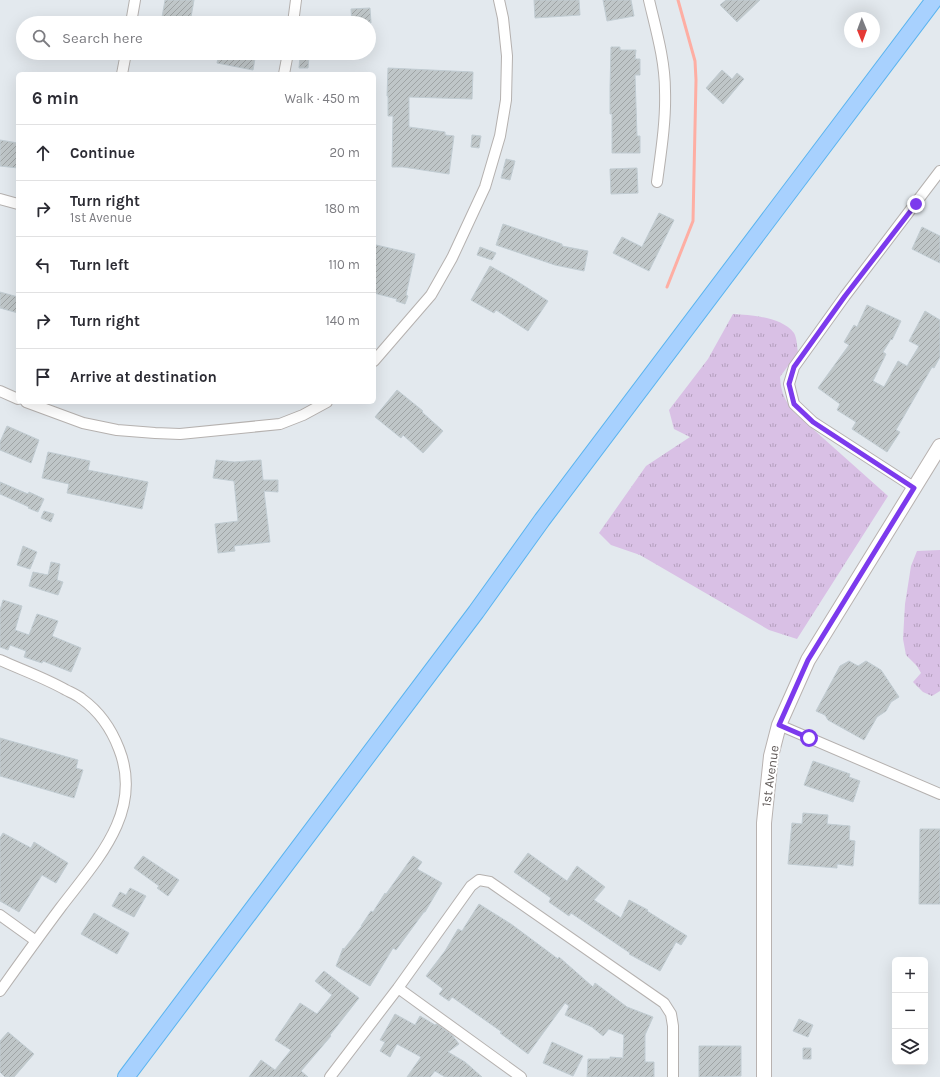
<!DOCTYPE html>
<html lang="en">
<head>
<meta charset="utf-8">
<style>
  body { margin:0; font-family:Karla,sans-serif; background:#f7f7f7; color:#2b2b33 }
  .controls { position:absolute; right:12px; bottom:12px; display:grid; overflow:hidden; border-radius:6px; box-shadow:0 4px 16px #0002 }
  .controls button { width:36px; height:36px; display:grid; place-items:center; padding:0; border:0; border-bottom:1px solid #e1e1e2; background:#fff; color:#2b2b33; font:20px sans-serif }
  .compass { position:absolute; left:844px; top:12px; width:36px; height:36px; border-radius:50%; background:#fff; box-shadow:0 4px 16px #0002; rotate:179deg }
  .stop { position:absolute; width:12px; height:12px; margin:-9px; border:3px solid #7c3aed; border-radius:50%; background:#fff }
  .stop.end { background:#7c3aed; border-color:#fff; box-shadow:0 1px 4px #0008 }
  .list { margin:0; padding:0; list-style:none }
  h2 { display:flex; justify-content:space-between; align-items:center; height:52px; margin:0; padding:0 16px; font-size:17px }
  h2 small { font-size:13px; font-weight:400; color:#7c7c81 }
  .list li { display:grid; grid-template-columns:26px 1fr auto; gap:12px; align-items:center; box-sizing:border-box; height:56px; padding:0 16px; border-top:1px solid #e1e1e2 }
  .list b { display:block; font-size:15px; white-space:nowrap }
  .list p { margin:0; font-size:13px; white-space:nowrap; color:#7c7c81 }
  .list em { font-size:13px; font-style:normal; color:#7c7c81 }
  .icon { flex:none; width:22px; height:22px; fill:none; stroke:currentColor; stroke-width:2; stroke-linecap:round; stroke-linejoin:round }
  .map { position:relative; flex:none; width:940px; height:1077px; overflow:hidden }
  .search { position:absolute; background:#fff; box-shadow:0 4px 16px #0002; left:16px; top:16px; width:360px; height:44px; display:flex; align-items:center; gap:10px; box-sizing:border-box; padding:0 14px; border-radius:22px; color:#7c7c81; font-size:15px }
  .panel { position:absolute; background:#fff; box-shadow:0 4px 16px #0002; left:16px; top:72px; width:360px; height:332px; border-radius:6px }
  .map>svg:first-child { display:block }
</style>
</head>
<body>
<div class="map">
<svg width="940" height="1077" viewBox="0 0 940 1077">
  <defs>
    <pattern id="grass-tufts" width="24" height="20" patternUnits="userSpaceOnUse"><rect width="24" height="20" fill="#d9c0e5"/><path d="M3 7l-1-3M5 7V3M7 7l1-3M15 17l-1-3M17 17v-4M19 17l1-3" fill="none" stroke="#b49fbd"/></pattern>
    <pattern id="building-hatch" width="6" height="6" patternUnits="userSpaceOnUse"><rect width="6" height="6" fill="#bfc6c8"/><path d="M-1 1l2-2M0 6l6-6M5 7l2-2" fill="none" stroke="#9fa4a5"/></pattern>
  </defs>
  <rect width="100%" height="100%" fill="#e3e9ee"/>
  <!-- grass -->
  <path fill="url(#grass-tufts)" d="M733,314C751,315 782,317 794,333C797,338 797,347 798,352L780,377C781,393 785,401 795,413L888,496L797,639L769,630L640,555L611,545L599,533L646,466L690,437L674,429L669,410L708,359Z
    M940,550V691L932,696L923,692L913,682L921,673L917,666L906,655L903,639L905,604L911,566L917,551Z"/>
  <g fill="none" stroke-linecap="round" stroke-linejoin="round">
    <!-- stream -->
    <path stroke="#feaea3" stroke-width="3" d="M667,287L693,221L696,80L695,61L678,0"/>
  </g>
  <!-- building -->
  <path fill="url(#building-hatch)" stroke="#c1ccd2" d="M165,0H194L190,23H161Z
    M534,0H579L580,15L535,18Z
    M603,0H631L634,16L607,21Z
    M726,0H760L737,22L720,5Z
    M370,8L371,23H352L351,9Z
    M611,47H620V50H636L635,59H640V75H635L637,136H640V153H612V114H610V89Z
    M219,53H256L253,70L217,63Z
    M300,56H309L308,68H299Z
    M388,68L473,72L472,99L409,97V127L445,132V135L454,136L449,174L403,167H392L393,116H388V96H387Z
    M722,70L732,79L737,73L744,79L723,104L706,88Z
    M472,135L481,136L479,148L471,147Z
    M0,140L18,143V168L0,166Z
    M506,159L515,161L510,180L501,178Z
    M637,168L638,193L611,194L610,169Z
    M659,213L674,220L649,271L613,253L622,237L642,247Z
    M503,224L562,244V246L588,251L584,271L555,265L496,245Z
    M922,227L940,236V263L912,249Z
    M376,245L415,254L406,295L408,296L405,304L396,301L397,299L374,293V252Z
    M480,247L496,253L492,260L477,255Z
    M490,266L515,280L548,301L528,331L496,310L494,313L471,300Z
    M0,292L18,297V313L0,308Z
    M867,305L901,321L892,340L891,339L883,352L886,354L873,381L884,387L898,361L907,366L919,346L909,341L925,311L940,320V357L934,368L932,367L896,430L900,432L887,452L852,429L856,422L837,410L840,404L818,388L849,345L844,342L854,325L857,327Z
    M397,390L423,411L422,412L443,431L423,453L403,435L401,438L375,417Z
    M7,426L39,440L31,463L0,450V442Z
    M48,452L90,461L88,470L148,482L142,509L67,493L69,484L42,478Z
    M216,460L234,462L261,460L263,480H278V492L264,491L270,542L234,546L235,551L218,553L215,524L238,521L234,481L213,478Z
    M0,482L28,494L29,492L44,499L38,512L28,508L29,507L0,494Z
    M44,511L54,514L51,522L41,518Z
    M23,546L37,552L30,569L17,565Z
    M51,562L60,564L57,580L63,582L58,595L29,586L33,572L48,575Z
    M3,600L22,606L15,630L29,635L37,614L58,621L52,636L81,648L71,672L43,661L42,663L24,657L26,651L10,645L8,650L0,647V610Z
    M849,661L858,666L866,661L881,670L899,697L891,702L886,711L877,717L864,740L828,720L825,715L816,711L840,666Z
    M0,738L78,760L76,768L83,770L74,798L0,776Z
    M813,761L850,774L849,777L860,781L853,802L804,785Z
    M803,813L828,815L827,824L850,826L849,840L855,841L853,866L837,864V868L788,864L792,823L802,824Z
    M920,829H940V904H919Z
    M3,833L31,848L34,842L68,863L56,883L42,875L19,912L0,901V838Z
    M528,853L567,881L577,866L605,887L594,900L621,918L629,900L648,910L647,911L687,936L681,945L676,942L660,971L629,954L630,953L571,913L569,916L549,902L551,898L514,872Z
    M143,856L179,880L168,896L157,888L159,886L134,868Z
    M413,856L422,862L417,869L442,883L425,912H424L396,950L393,948L370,986L336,966L343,948L344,949L362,926H361L371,911L373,912L385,893L386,894Z
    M130,888L146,896L134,917L112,906L120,892L126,895Z
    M479,904L511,924L558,959L559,957L593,987L595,983L627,1007L653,1017L645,1035V1062H654V1077H587L588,1059H610V1057L623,1058L624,1035L609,1029L603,1036L592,1027L565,1015L569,1006L565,1003L528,1054L500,1033L502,1032L452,997L449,1001L439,994L443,989L426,976L445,951L458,929L462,931Z
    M94,913L129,933L117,954L81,934Z
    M324,971L359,998L330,1035L331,1036L301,1071L308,1077H249L261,1060L275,1070L291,1050L275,1040L300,1003L317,1014L332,995L315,981Z
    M395,1014L415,1025L420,1016L435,1025L436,1024H437L452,1035L459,1044L448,1052L465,1062L482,1077H445L435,1071L430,1077H407L421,1057L397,1044L390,1057L380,1051L385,1042L380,1040Z
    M799,1019L813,1025L808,1037L793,1031Z
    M8,1032L34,1054L14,1077H5L0,1072V1041Z
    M552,1042L583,1056L573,1076L543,1063Z
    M699,1046H741V1076L699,1077Z
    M803,1048H811V1059H803Z"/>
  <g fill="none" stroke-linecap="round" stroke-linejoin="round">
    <!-- street casing -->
    <g stroke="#b5b1af" stroke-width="12">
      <path id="street" d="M649,0C656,30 665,60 665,91C666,121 661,152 657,182
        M131,23L135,0
        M293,23L296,0
        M122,74L126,53
        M284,74L288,53
        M0,199L18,204
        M374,361L431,295L452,258L485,187L500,136L506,100L507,56L503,18L499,0
        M0,391L18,399
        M26,402L83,423L117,430L155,433L180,434L280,424L303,415L327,402
        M915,488L813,422L794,404L789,384L794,367L845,296L940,171
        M0,660C22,670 45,678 66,690C72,693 77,695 82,699C100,712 111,728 119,749C144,812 96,861 61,907C40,935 20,963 0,991
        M779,725L940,794
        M0,915L36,941
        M398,988L521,1077
        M330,1077L398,988L471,886L479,880L490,882L664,1003L671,1014L673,1026V1077"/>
    </g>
    <!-- secondary casing -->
    <g stroke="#b8b2b0" stroke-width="16">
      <path id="secondary" d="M764,1077V823L771,756L779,725L808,660L940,446"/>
    </g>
    <!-- primary casing -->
    <g stroke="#5bb4ef" stroke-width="18">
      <path id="primary" d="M126,1077L476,612L542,520L934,0"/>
    </g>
    <!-- street -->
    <use href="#street" stroke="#fff" stroke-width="10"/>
    <!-- secondary -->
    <use href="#secondary" stroke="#fff" stroke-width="14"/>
    <!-- primary -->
    <use href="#primary" stroke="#a8d1fe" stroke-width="16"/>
  </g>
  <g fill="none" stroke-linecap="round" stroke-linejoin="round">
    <!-- route -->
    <path stroke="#7c3aed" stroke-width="5" d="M809,738L779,725L808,660L914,488L813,422L794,404L789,384L794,367L845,296L916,204"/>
  </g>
  <g text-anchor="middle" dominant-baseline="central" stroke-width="4" stroke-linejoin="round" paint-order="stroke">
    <!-- street labels -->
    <g font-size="13" fill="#635d5b" stroke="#fff">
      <text transform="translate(770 776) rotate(-82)">1st Avenue</text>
    </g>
  </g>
</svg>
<div class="controls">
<button>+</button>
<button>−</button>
<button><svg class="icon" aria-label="layers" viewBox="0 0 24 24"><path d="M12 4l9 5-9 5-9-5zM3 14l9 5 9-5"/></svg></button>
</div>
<svg class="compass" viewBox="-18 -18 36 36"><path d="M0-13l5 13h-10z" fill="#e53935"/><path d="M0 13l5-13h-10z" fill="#7c7c81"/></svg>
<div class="stop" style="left:809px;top:738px"></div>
<div class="stop end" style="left:916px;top:204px"></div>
<div class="search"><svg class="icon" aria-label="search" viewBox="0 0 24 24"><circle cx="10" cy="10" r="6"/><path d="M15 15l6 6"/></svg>Search here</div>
<section class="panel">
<h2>6 min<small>Walk · 450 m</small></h2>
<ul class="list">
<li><svg class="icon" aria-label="ahead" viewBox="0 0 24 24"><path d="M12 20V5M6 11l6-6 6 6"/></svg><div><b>Continue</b></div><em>20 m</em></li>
<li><svg class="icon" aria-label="right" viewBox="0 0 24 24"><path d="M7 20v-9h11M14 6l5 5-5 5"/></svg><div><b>Turn right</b><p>1st Avenue</p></div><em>180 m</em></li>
<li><svg class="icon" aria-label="left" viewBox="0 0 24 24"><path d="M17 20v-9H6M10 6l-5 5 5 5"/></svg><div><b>Turn left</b></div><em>110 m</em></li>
<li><svg class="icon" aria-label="right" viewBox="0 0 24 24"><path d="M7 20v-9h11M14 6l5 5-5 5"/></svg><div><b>Turn right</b></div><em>140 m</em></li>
<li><svg class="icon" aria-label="arrive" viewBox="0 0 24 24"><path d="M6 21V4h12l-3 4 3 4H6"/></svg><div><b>Arrive at destination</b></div></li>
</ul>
</section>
</div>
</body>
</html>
